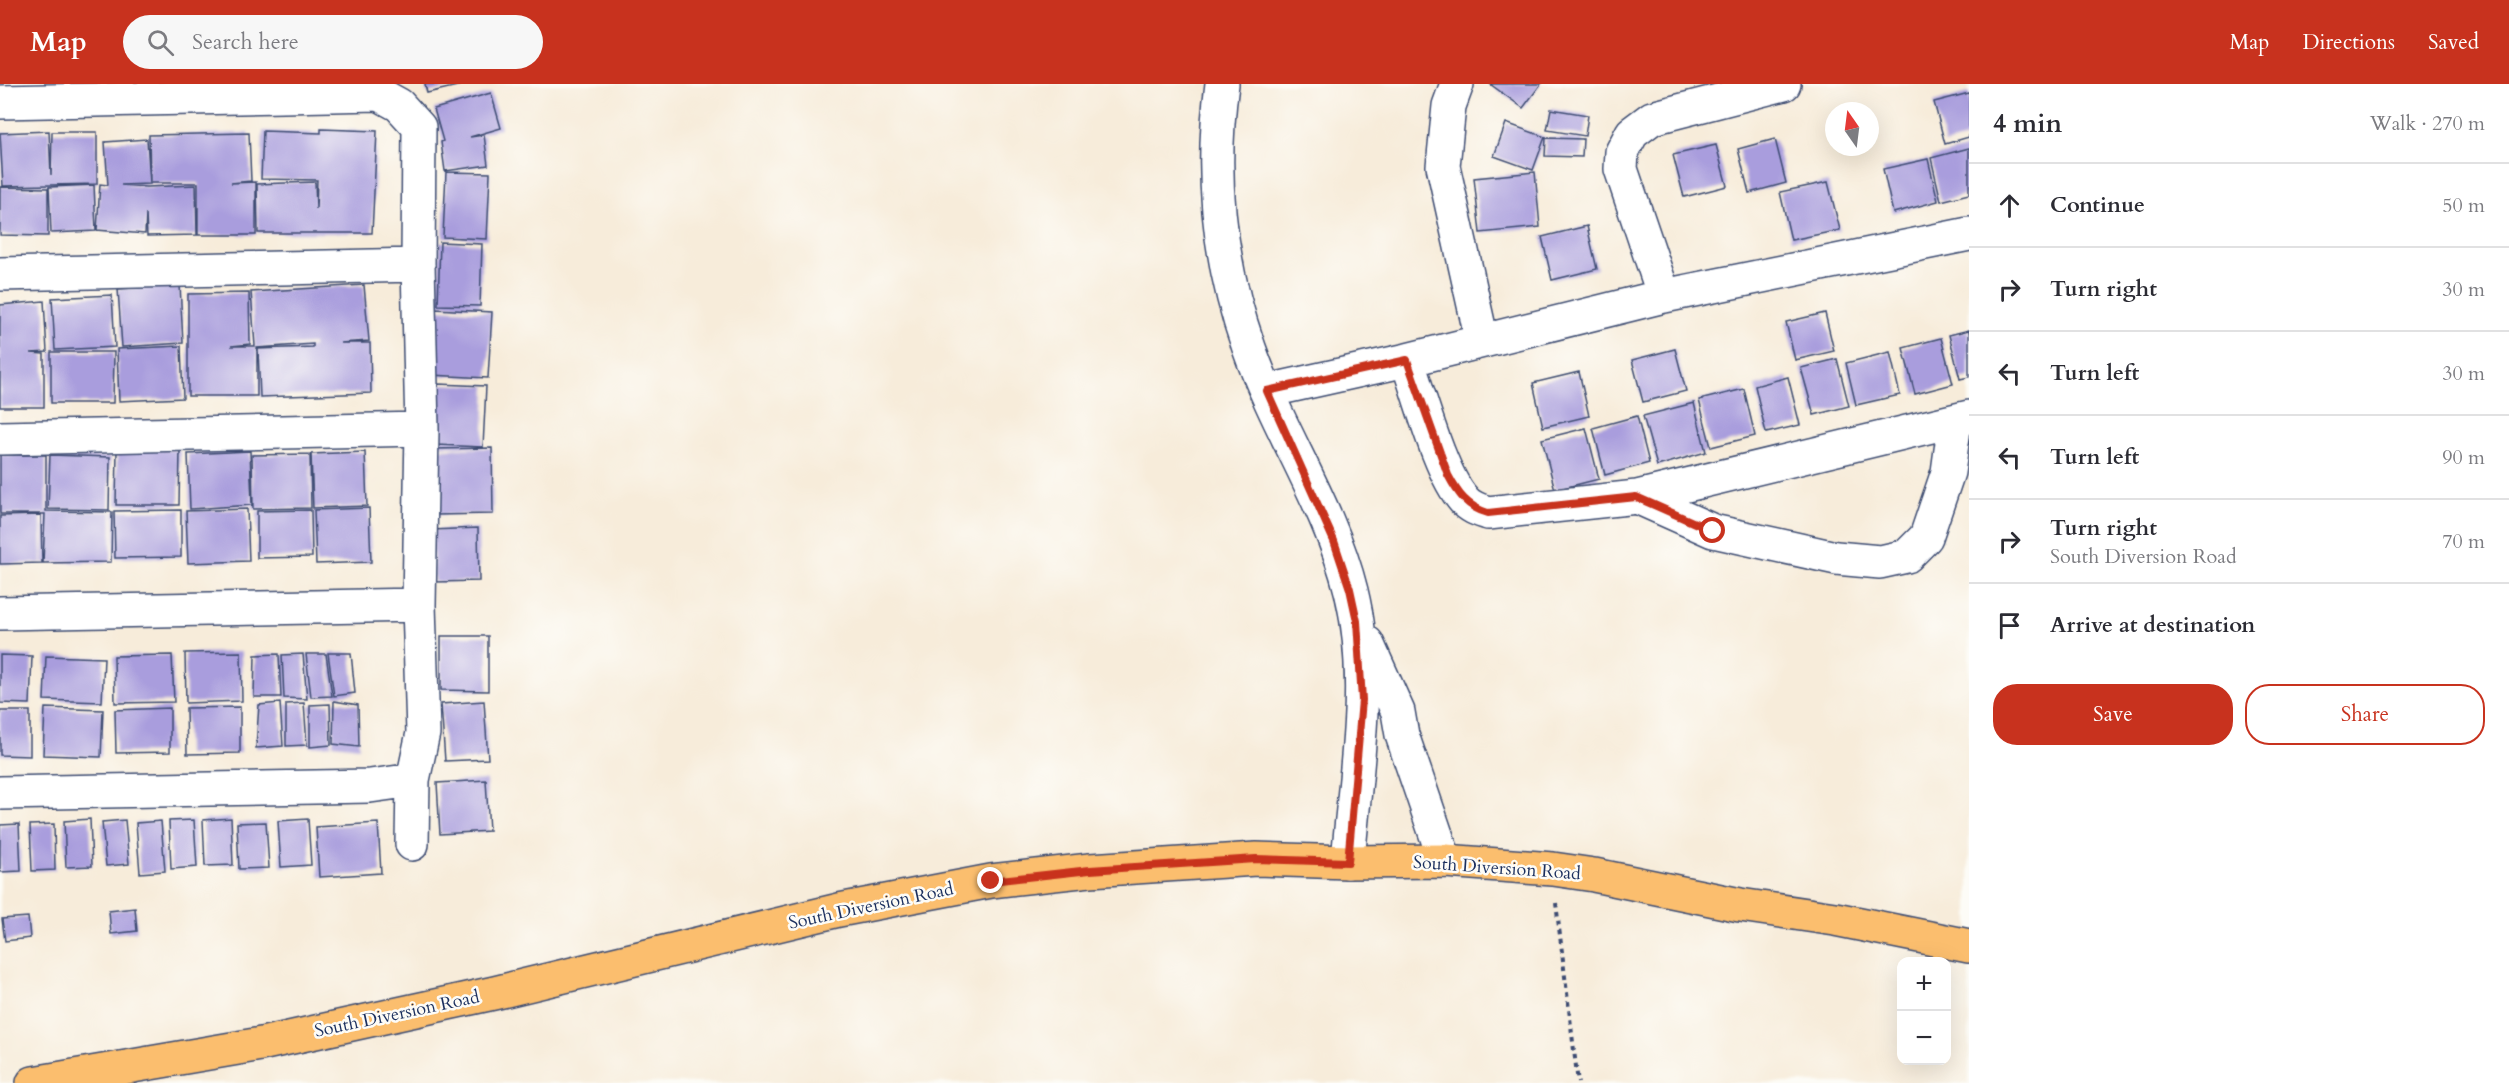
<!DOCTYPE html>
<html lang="en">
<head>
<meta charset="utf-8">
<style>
  body { margin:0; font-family:Cardo,serif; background:#f7f7f7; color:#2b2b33 }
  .controls { position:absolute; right:18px; bottom:18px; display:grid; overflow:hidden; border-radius:12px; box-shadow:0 6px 24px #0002 }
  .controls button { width:54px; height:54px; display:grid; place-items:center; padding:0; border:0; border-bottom:2px solid #e1e1e2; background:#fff; color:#2b2b33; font:30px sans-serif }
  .compass { position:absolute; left:1825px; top:18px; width:54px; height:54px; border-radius:50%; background:#fff; box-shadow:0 6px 24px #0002; rotate:346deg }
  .stop { position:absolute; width:18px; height:18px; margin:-14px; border:4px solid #c8321e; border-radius:50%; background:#fff }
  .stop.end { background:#c8321e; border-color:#fff; box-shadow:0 2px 6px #0008 }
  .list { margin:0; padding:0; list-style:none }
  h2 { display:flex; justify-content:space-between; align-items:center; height:78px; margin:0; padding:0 24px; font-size:26px }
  h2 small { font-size:20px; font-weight:400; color:#7c7c81 }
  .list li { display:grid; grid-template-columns:39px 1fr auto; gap:18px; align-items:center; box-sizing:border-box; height:84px; padding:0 24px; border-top:2px solid #e1e1e2 }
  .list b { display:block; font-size:22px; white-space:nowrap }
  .list p { margin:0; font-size:20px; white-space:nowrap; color:#7c7c81 }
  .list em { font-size:20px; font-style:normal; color:#7c7c81 }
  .actions { display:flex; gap:12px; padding:18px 24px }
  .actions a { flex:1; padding:14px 0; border:2px solid #c8321e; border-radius:24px; text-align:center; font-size:21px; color:#c8321e }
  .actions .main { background:#c8321e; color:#fff }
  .icon { flex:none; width:33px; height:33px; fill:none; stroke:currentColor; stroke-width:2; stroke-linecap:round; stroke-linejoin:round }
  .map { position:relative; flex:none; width:1969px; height:999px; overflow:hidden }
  header { display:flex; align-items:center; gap:36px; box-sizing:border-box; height:84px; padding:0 30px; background:#c8321e; color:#fff }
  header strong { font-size:28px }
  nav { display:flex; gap:33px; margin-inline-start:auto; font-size:21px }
  .search { width:420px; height:54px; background:#f7f7f7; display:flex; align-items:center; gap:15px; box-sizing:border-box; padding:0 21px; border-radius:33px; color:#7c7c81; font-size:22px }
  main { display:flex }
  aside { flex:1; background:#fff }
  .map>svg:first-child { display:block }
</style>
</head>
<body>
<header>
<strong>Map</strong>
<div class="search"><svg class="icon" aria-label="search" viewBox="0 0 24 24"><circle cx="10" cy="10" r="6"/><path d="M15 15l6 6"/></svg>Search here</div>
<nav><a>Map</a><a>Directions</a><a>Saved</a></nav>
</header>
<main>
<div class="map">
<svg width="1969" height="999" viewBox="0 0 1969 999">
  <rect width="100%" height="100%" fill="#fdfcf7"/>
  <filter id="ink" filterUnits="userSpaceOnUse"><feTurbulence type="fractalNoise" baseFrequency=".0167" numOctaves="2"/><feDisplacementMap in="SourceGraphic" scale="12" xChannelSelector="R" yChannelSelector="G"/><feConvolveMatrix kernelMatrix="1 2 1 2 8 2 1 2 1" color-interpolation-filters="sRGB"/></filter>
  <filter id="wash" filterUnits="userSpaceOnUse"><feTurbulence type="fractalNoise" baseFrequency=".008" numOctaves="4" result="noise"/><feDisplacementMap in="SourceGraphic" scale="24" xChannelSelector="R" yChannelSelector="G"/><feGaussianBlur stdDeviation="1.35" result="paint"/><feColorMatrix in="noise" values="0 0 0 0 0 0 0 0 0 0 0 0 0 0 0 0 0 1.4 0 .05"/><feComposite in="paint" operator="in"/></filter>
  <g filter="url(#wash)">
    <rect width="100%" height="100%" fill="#f7ecda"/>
    <g id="blocks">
      <!-- building -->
      <path fill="#a99ddd" d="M425,0H462V1L427,9Z
        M1490,0H1541L1523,24Z
        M491,9L501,44L470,53L484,51L488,81L445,87L441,58L443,57L434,25Z
        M1969,9V53L1945,60L1934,18Z
        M1551,25L1588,31L1585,52L1547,46Z
        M1506,39L1545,53L1533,86L1494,72Z
        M321,45L377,47L372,149H258L257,100L315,98L316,125L317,96L261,95L263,47L321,49Z
        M49,47L51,91L52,48H97V100L3,102L0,49Z
        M249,49L251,97L231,99L256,98V151H198V99H150L149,51Z
        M1546,54L1583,55L1582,73L1545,72Z
        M147,55L150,100L121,101L146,103L196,101L197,151L147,152L146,130L145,150L97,146L100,100L108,101L105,58Z
        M1775,55L1786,99L1749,109L1738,65Z
        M1716,61L1727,102L1684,113L1673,71Z
        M1969,64V110L1941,117L1931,74Z
        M1928,75L1938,117L1893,129L1883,85Z
        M446,88L490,89L487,155L443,153Z
        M1535,88L1540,143L1480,149L1474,94Z
        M1828,98L1840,146L1791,156L1780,108Z
        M94,101L96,147L51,149L49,103Z
        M0,103L48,104V152L0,151Z
        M1587,142L1597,185L1552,196L1542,153Z
        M440,158L482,160L480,222L438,221Z
        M180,201L183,259L122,263L118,205Z
        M364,201L369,257L340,259H370L371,309L260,313L258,265L313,263V260L257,264V312H188V210L249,209L250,260L231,262H255L251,208Z
        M112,211L115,263L55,266L52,214Z
        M44,217L47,268L31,269L44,270V323H0V221Z
        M435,225L492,228L488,294L431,291Z
        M1825,229L1834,267L1795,276L1786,238Z
        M1969,246V293L1960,295L1949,251Z
        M1941,254L1953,300L1915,310L1903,264Z
        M181,262L183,314L119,317L117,265Z
        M1675,265L1686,307L1643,318L1632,276Z
        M51,268H114L113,319H51Z
        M1890,268L1900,311L1856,321L1846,279Z
        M1837,275L1849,322L1814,331L1801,284Z
        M1579,288L1589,332L1543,343L1533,299Z
        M1788,293L1800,341L1766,349L1755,302Z
        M438,300L486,302L483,363L436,361Z
        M1744,305L1755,352L1711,363L1699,316Z
        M1694,319L1706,368L1657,382L1643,332Z
        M1637,332L1649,379L1605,391L1593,344Z
        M1586,344L1599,395L1555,406L1542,355Z
        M492,364L493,430L433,431L432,365Z
        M117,365L180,366L179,421H116Z
        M250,367L252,421L190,425L188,370Z
        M365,368L367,422L313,424L311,370Z
        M310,370L311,424L253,425L252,371Z
        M0,371H46V427L112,428L111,478L43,479L45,430H0Z
        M50,371L110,373L109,426L48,425Z
        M369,424L371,478L316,480L314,426Z
        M247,425L249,477L188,479L186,427Z
        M181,426V473L115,474L114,427Z
        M311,426L312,473L257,474V427Z
        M41,431L42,479L0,480V432Z
        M478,444L479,497L434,498L432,446Z
        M441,552H488V607L441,606Z
        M241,568L242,617L186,619L185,569Z
        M328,569H351L355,609L334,612Z
        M279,570L281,613H254L255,571Z
        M303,570L307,615L284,614L282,571Z
        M306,570H326L332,612L311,613Z
        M0,571L32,572L30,620L0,619Z
        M172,571L174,618L115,619L114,572Z
        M46,572L104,574L102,618L44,616Z
        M334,617L358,621L359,663L333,660Z
        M484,617L488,675L445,677L441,620Z
        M280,619L283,662L256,664L259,621Z
        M304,619L307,661L286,662V620Z
        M330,620L331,661L310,663V621Z
        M240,623V669L187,670L186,624Z
        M45,624L103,626L101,673L43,671Z
        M170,624V668L116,669L115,626Z
        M0,627H30V672L0,671Z
        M486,696L489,747L440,750L437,699Z
        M231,734L233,781L205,782L203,736Z
        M90,735L92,782L66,783L64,737Z
        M308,735L311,781L281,783L278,737Z
        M125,736L129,780L106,782L102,738Z
        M194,736L197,783L171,785L169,737Z
        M161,737L165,787L140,789L136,739Z
        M266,738L269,784L239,785L237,739Z
        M378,739L381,789L319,793L316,743Z
        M19,740L21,787L0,788V741Z
        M54,740L55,786L32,787L30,741Z
        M135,824L137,847L111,850L109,827Z
        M28,833L30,854L5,857L2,835Z"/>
    </g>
  </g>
  <g filter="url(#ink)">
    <use href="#blocks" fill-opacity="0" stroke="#3c4b71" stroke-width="1.5"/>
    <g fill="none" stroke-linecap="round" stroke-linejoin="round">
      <!-- minor casing -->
      <g stroke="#3c4b71" stroke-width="36">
        <path id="minor" d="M1222,0C1210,89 1219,179 1249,264C1278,347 1330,422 1351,507C1373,596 1355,688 1348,778
          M1457,0L1449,22L1443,82L1482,257
          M0,18L379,10L399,21L419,43L418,181L422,345L419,521L423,649L413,696L412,760
          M0,190L418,181
          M1664,212L1621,85L1622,68L1632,49L1652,34L1784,0
          M1407,276C1420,312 1440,390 1464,416C1471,424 1479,426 1488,429L1637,413L1969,333
          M1267,307L1407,276L1664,212L1969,150
          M0,354L422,345
          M1637,413L1713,447L1836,474L1880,478L1907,472L1926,453L1948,388L1955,337
          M0,529L419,521
          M1367,559L1398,628L1402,651L1445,777
          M0,709L370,702L413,696"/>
      </g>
      <!-- major casing -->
      <g stroke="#3c4b71" stroke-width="36">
        <path id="major" d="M33,999L261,960L494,909L839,826L991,797L1090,786L1256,775L1348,778L1445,777L1553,785L1594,791L1740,821L1835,835L1969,862"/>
      </g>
      <!-- path -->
      <path stroke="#3c4b71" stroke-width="4" stroke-dasharray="4.5 4.5" stroke-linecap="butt" d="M1556,819L1578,999"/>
      <!-- minor -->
      <use href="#minor" stroke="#fff" stroke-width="33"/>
      <!-- major -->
      <use href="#major" stroke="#fbbe6e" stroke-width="33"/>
    </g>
  </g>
  <g fill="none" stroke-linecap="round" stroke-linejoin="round" filter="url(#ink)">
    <!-- route -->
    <path stroke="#c8321e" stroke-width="8" d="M991,797L1090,786L1256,775L1348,778L1362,616L1357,537L1350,505L1334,457L1267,307L1407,276L1448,391C1458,410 1467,423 1488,429L1636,413L1713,447"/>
  </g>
  <g text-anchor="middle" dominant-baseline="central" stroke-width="5" stroke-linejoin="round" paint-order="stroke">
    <!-- street labels -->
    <g font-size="18" fill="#1b2f5e" stroke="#fdfcf7">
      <text transform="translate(1497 784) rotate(4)">South Diversion Road</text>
      <text transform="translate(871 822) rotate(-12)">South Diversion Road</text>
      <text transform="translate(397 930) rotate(-12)">South Diversion Road</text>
    </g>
  </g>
</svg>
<div class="controls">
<button>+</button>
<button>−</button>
</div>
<svg class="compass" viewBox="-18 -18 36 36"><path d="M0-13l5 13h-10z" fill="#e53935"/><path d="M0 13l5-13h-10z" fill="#7c7c81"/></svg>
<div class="stop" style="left:1713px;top:447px"></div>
<div class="stop end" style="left:991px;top:797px"></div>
</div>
<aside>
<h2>4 min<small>Walk · 270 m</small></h2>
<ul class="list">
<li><svg class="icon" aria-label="ahead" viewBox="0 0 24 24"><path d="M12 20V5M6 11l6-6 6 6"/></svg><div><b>Continue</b></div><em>50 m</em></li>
<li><svg class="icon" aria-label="right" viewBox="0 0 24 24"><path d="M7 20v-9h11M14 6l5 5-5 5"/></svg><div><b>Turn right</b></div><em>30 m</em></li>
<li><svg class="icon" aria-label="left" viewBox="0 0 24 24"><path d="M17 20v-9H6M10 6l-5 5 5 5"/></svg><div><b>Turn left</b></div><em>30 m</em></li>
<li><svg class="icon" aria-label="left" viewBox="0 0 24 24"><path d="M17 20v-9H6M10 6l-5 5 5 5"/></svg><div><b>Turn left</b></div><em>90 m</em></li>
<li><svg class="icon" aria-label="right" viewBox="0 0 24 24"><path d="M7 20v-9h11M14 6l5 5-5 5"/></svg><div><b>Turn right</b><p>South Diversion Road</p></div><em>70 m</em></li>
<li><svg class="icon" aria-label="arrive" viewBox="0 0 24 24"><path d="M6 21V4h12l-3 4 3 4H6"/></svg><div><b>Arrive at destination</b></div></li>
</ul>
<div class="actions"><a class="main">Save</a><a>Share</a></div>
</aside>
</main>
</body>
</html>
